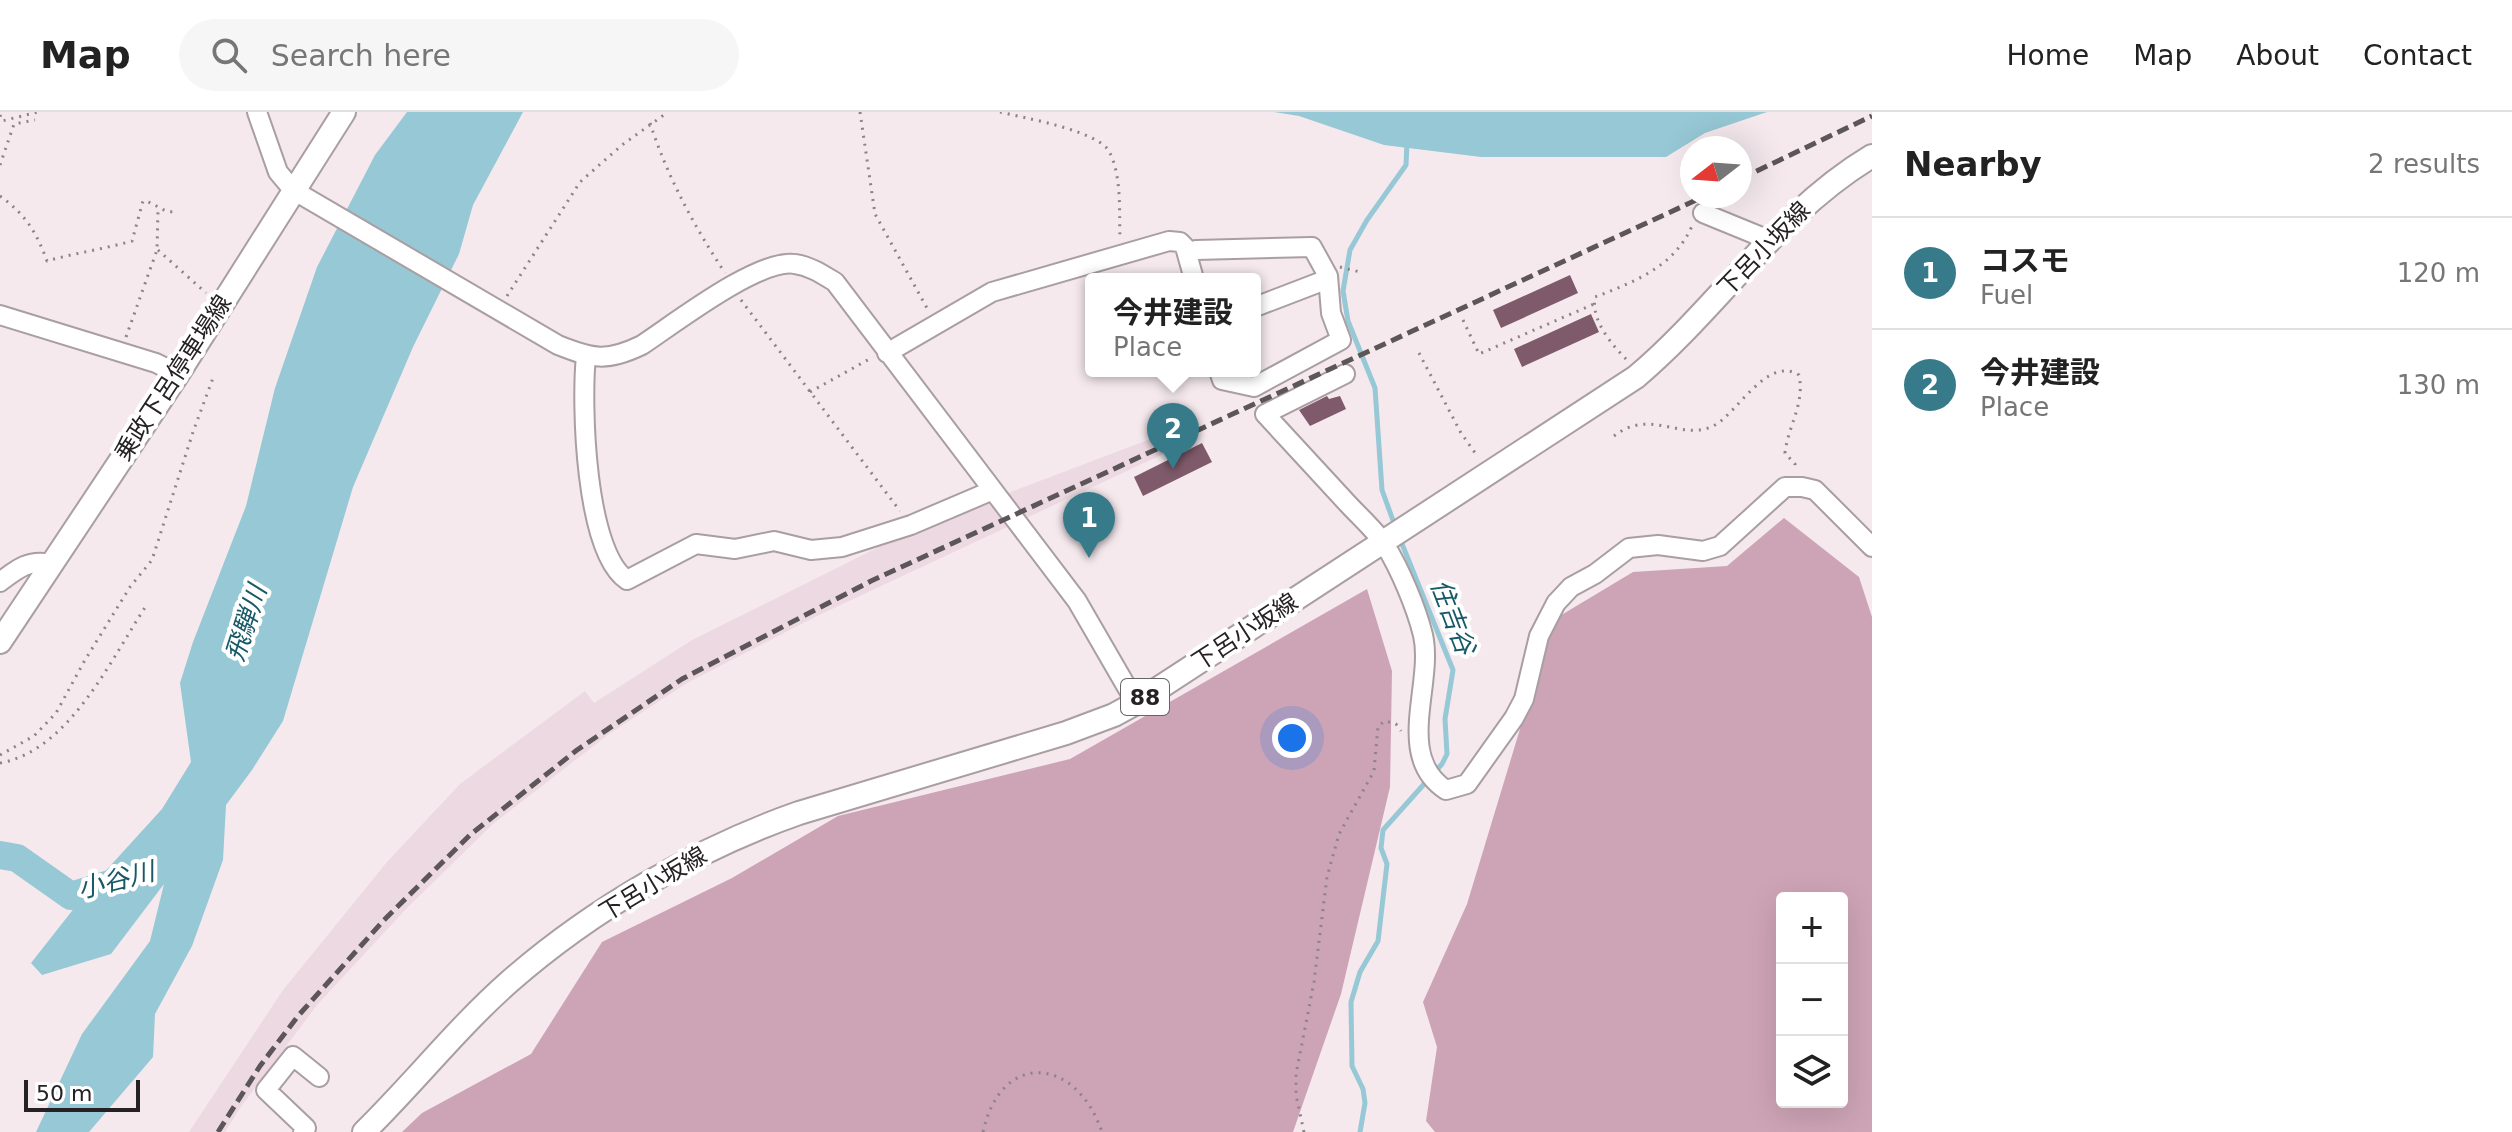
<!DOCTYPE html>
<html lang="en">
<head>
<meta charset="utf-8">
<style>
  body { margin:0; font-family:"DejaVu Sans","Noto Sans JP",sans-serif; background:#f6f6f6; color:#222 }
  .controls { position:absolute; right:24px; bottom:24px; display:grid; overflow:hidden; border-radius:8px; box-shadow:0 8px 32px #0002 }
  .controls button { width:72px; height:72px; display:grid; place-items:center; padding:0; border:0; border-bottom:2px solid #e0e0e0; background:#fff; color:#222; font:40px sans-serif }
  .compass { position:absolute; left:1680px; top:24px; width:72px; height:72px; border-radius:50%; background:#fff; box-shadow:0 8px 32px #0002; rotate:253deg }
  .scale { position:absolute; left:24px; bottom:20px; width:116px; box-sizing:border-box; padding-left:8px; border:4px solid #262223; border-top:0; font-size:22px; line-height:28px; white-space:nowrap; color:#262223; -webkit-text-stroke:6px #fff; paint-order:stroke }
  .you { position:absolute; left:1292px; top:626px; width:28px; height:28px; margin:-20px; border:6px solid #fff; border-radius:50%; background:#1a73e8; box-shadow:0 0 0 12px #1a73e833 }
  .badge { display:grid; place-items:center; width:52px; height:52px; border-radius:50%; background:#377a8a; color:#fff; font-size:26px; font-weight:700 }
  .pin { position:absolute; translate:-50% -66px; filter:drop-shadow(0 2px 4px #0008) }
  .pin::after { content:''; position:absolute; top:42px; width:28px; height:24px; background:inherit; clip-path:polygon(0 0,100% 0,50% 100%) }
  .popup { position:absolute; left:1085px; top:161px; width:176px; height:104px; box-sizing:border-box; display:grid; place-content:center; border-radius:8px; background:#fff; filter:drop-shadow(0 2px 6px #0005); font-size:26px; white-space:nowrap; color:#767676 }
  .popup b { font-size:30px; color:#222 }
  .popup::after { content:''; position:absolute; left:50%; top:100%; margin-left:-16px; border:16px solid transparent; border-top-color:#fff }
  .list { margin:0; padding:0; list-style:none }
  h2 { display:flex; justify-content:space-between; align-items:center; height:104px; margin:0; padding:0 32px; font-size:34px }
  h2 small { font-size:26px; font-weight:400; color:#767676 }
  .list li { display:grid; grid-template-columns:52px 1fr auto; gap:24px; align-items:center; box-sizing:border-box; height:112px; padding:0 32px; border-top:2px solid #e0e0e0 }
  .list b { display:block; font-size:30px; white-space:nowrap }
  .list p { margin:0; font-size:26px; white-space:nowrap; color:#767676 }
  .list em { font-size:26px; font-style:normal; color:#767676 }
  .icon { flex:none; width:44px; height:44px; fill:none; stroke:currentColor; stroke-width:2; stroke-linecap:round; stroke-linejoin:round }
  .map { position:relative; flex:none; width:1872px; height:1020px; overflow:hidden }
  header { display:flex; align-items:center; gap:48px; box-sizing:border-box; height:112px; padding:0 40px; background:#fff; border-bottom:2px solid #e0e0e0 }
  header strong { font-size:38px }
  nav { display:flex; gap:44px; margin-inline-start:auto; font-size:28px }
  .search { width:560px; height:72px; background:#f6f6f6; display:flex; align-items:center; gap:20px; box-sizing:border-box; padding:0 28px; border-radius:44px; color:#767676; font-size:30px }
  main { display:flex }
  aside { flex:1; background:#fff }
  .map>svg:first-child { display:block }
</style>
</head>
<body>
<header>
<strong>Map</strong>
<div class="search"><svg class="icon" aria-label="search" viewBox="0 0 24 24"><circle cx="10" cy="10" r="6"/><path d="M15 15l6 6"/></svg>Search here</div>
<nav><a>Home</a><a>Map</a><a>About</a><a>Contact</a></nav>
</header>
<main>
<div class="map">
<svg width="1872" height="1020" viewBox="0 0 1872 1020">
  <rect width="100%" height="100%" fill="#f5e9ee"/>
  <!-- built -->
  <path fill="#edd9e1" d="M1169,320L1176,336L819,503L687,571L609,622L494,711L406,797L317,893L240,996L225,1020H189L283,878L387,750L460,672L585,579L594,591L692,528L885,432L987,389Z"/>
  <!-- forest -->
  <path fill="#cda4b5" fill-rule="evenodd" d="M1784,406L1859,465L1872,505V1020H1435L1426,1009L1437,935L1423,890L1467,792L1553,508L1633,460L1727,454ZM1782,786H1842V990H1782Z
    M1367,477L1392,559L1390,675L1341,882L1293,1020H402L422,1001L531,942L602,830L732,766L838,704L1070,647Z"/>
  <!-- water -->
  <path fill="#97c8d5" d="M407,0H523L473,93L459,142L413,235L353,375L283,609L252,658L226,693L223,748L192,834L155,902L153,945L89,1020H36L82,922L150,829L164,772L111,842L42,863L31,851L90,776L162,697L191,650L180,571L193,530L246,394L275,276L317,155L375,43Z
    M1274,0H1767L1705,21L1666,45H1481L1384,33L1299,4Z"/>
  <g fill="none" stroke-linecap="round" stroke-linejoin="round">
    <!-- stream -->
    <path stroke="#97c8d5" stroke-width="5" d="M1395,414L1382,378L1375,276L1348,209L1343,179L1350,138L1367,108L1406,53L1407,30
      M1360,1020L1365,991L1363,977L1352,954L1351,890L1360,860L1378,829L1387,752L1381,736L1383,718L1442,652L1447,642L1445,607L1453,558L1400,427"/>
    <!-- river -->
    <path stroke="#97c8d5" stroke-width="28" d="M0,743L17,746L71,784L123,768"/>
  </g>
  <!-- building -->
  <path fill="#7f5a6a" d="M1570,163L1578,181L1501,216L1493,198Z
    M1591,202L1599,220L1522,255L1514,237Z
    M1327,284L1329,287L1340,284L1346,297L1310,314L1299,298Z
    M1202,331L1212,350L1143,384L1134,365Z"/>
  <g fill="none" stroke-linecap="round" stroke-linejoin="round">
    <!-- minor casing -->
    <g stroke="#a99ea2" stroke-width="22">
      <path id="minor" d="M257,0L278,60L293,78L558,233C593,247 607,250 642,233C674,212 759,146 795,152C810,154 822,162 835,170L1077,489L1136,591
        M1703,101L1769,128
        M1187,142L1196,138L1312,135L1328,164L1331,201L1341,228L1254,275L1222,268L1219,259
        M1255,195L1328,167
        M0,203L156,251L178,262
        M887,241L992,180L1169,129L1180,130L1185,135L1194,167
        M586,244C581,292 585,440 627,468L696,432L735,437L774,429L811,438L842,435L911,413L993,378
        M1345,262L1265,302C1293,332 1320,362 1348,392C1360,405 1375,418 1385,433C1400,457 1416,495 1423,523C1434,572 1394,644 1446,678L1467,672L1514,606L1524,587L1539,524L1556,491L1571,475L1595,462L1629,436L1658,433L1703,439L1720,434L1785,375H1802L1815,378L1872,435
        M0,470C17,457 29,447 51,452
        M303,1020L306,1016L266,978L293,944L319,965"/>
    </g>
    <!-- major casing -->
    <g stroke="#a99ea2" stroke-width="26">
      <path id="major" d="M0,530L178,262L344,0
        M364,1020C414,971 457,916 509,870C591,798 696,737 799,701L1066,621L1114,603L1136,591L1636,265C1719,195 1778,100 1872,44"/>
    </g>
    <!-- path -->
    <path stroke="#8b8386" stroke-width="3" stroke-dasharray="2 6" stroke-linecap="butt" d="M860,0L875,102L928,198
      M1000,0C1024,6 1101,19 1110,41C1122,66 1119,101 1120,128
      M0,3L2,9L38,0
      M650,11C668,66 694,114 725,161
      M0,53L14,12L35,8
      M0,84C25,102 36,119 47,149C75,141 104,137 132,129L143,89C156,90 163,103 178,99
      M158,138L206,181
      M1340,155L1360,160
      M507,184L580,70L622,33L668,0
      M741,188L900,399
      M1463,208L1479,242L1594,192
      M126,225L157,138L158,98
      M1419,241L1461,321L1478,345
      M1626,247C1611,232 1591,208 1595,185C1634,170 1674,155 1692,114
      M810,280L873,245
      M1614,324C1651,295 1683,331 1715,313C1737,301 1768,243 1799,263C1805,292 1788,314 1785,341L1795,352L1794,359
      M0,643L34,624L56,601L85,548L130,475L152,448L193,320L213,266
      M0,651C69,639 111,547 146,494
      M983,1020C1001,938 1076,944 1102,1020
      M1304,1020L1296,983V962L1314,870L1327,765L1339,722L1374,659L1378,614L1385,609L1396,612L1401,619"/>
    <!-- minor -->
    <use href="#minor" stroke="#fff" stroke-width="18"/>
    <!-- major -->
    <use href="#major" stroke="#fff" stroke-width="22"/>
    <!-- rail -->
    <path stroke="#5c5658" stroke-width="5" stroke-dasharray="12 6" stroke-linecap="butt" d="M1740,67L1872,4
      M218,1020L260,954L298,904L384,808L470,723L577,638L682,567L871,469L1705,84"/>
  </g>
  <g text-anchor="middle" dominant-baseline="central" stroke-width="8" stroke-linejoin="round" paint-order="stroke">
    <!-- shield labels -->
    <rect fill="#fff" stroke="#676465" stroke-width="2" x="1121" y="567" width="48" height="36" rx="6"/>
    <g font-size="22" font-weight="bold" fill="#262223">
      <text x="1145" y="585">88</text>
    </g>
    <!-- street labels -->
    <g font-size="24" fill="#262223" stroke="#fff">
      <text transform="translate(1764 137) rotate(-46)">下呂小坂線</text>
      <text transform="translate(173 266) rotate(-57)">乗政下呂停車場線</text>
      <text transform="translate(1245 520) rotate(-33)">下呂小坂線</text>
      <text transform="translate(653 772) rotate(-31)">下呂小坂線</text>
    </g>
    <!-- water labels -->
    <g font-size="26" font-style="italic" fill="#185967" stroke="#fff">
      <text transform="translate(1453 505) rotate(69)">住吉谷</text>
      <text transform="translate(246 511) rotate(-72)">飛騨川</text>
      <text transform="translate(116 768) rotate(-14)">小谷川</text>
    </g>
  </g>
</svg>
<div class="controls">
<button>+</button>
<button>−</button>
<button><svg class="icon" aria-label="layers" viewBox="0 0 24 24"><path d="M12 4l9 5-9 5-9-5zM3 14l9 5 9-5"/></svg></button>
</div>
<svg class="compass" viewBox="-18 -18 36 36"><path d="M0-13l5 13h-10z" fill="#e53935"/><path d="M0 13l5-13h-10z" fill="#767676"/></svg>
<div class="scale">50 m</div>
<div class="you"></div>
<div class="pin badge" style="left:1089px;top:446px">1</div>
<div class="pin badge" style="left:1173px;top:357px">2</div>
<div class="popup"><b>今井建設</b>Place</div>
</div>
<aside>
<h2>Nearby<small>2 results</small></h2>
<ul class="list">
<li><span class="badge">1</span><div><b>コスモ</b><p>Fuel</p></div><em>120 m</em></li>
<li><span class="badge">2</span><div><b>今井建設</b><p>Place</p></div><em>130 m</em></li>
</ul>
</aside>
</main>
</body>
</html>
